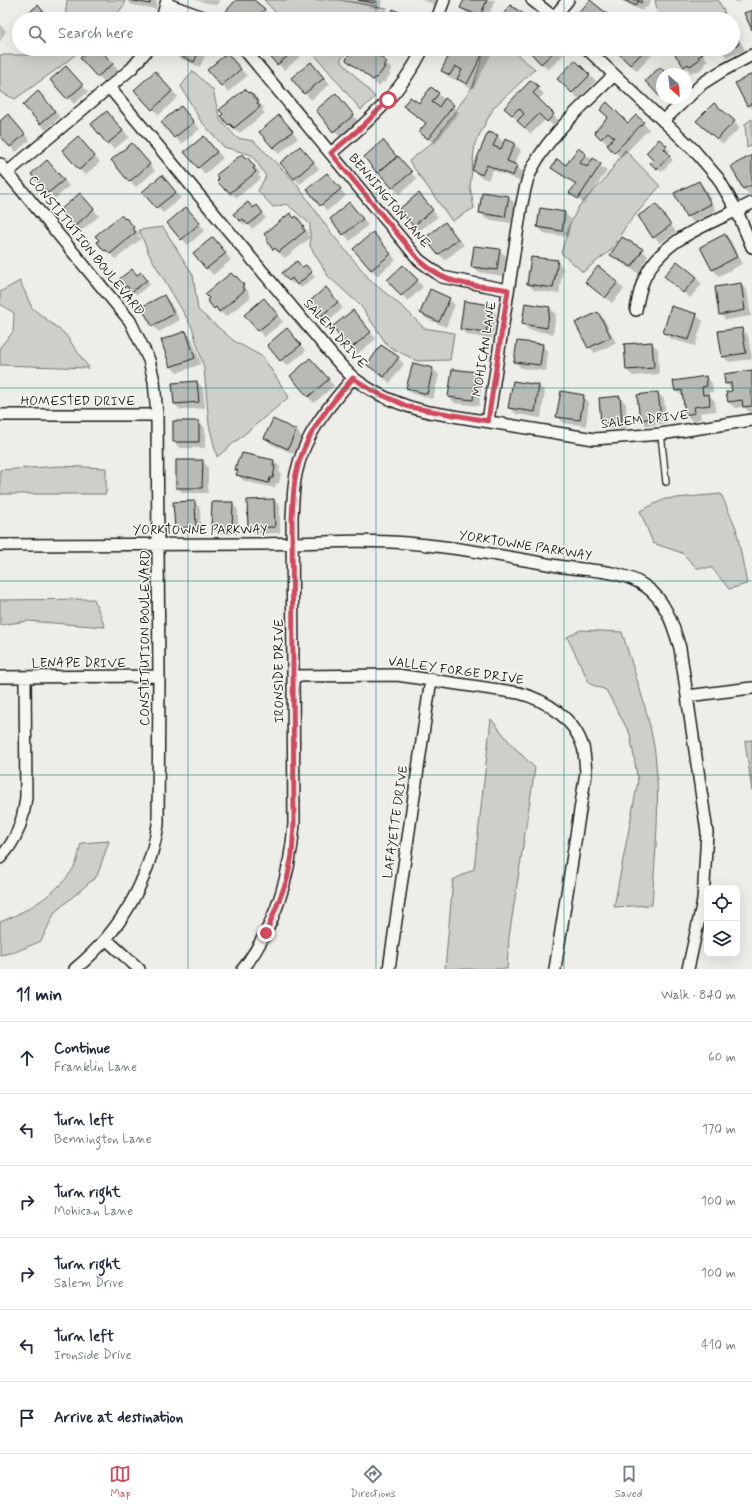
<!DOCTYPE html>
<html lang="en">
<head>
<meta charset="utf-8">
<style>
  body { margin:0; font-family:Mynerve,sans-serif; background:#f6f6f7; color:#1f2937 }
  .controls { position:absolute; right:12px; bottom:12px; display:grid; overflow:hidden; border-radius:8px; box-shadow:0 4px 16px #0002 }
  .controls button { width:36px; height:36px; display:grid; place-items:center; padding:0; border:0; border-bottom:1px solid #e0e1e3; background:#fff; color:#1f2937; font:20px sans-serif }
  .compass { position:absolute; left:656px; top:68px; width:36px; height:36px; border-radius:50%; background:#fff; box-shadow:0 4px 16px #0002; rotate:153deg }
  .stop { position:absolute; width:12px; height:12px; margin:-9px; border:3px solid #d1495b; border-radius:50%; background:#fff }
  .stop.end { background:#d1495b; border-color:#fff; box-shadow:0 1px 4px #0008 }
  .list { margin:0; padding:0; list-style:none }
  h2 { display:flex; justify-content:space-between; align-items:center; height:52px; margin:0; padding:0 16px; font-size:17px }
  h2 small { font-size:13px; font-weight:400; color:#747a83 }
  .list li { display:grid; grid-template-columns:26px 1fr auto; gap:12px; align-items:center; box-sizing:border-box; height:72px; padding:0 16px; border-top:1px solid #e0e1e3 }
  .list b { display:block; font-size:15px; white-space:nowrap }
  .list p { margin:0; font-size:13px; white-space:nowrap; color:#747a83 }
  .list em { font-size:13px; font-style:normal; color:#747a83 }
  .icon { flex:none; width:22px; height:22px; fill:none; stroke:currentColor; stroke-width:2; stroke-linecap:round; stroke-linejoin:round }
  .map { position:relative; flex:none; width:752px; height:969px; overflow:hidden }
  .search { position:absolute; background:#fff; box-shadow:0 4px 16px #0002; left:12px; right:12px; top:12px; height:44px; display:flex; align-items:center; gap:10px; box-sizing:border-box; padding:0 14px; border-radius:22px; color:#747a83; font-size:15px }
  .sheet { height:484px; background:#fff }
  nav { display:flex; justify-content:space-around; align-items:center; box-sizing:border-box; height:56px; border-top:1px solid #e0e1e3; background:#fff; font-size:11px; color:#747a83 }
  nav a { display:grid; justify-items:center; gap:2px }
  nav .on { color:#d1495b }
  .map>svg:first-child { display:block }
</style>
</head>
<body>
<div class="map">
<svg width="752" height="969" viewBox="0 0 752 969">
  <rect width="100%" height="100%" fill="#edede9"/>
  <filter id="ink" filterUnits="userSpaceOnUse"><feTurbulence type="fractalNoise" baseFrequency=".025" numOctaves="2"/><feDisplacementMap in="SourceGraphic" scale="8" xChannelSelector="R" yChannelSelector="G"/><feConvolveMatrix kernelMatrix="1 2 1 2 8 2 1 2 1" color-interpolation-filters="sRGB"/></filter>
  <g filter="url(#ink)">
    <!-- green -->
    <path fill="#cececb" stroke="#757574" d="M67,0H124L125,4L113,19H65Z
      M264,0H339L387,8L377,19H282Z
      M655,0H718L725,13L702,19H659Z
      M36,49H82L60,67L15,99L0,92V55H29Z
      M310,49H350L340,60L375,97L361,110Z
      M485,49H510L535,69L494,107L475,143L470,187L474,208L452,221L409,161L434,141L473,86Z
      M193,71L213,90L220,120L237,138L254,141L295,182L332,234L371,281L405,309L424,328L454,333L450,360L417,361L388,346L361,306L328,276L310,246V224L287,204L273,207L258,191L266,176L252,155L224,147L200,120L181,86Z
      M752,119V145L747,148L745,124Z
      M625,150L660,186L626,226L611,250L583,272L561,253L569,226L579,206L605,179Z
      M163,227L193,275L198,310L234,341L263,357L289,397L217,457L209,425L204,368L192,327L149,254L139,230Z
      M20,281L32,308L65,334L89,368L0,365V347L13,332L14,313L0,304V292Z
      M60,466L106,468V494H0V470Z
      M721,494L736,528L747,584L729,589L712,568H697L682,553L653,543L640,511L665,499Z
      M94,599L105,627L28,621L0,625V600Z
      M580,630L622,632C634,672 649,712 655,753C661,803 655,855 652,905L614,907L638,781L630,734L606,690L590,684L567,637Z
      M491,719L512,745L535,768L509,937L507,969H445L453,880L474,869Z
      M752,740V791L745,741Z
      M109,841L97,876L55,912L41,941L15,952L0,955V922C26,912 60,892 74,867C78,861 79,851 81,843Z"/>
    <!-- shadow -->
    <path fill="#0003" d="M126,0H157L156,9L132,5Z
      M194,0H219L218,5Z
      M237,0H253L271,16L268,19H236Z
      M339,0H382L380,9Z
      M420,0H436L435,4Z
      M465,0H495L487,19H480L468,14L462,8Z
      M620,0H651L647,8L645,7L642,11Z
      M734,0H743L737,3Z
      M0,25L6,31L0,42Z
      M733,27L745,50L727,58L720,49H733Z
      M92,49H99L118,70L104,82L82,58Z
      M130,49H139L136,53Z
      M172,49H208L200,67L177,57L171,51Z
      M265,49H299L303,54L284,70Z
      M353,49H367L392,69L389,73L391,74L384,83L382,82L379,86L347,60Z
      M443,49H465L472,52L473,49H488L492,53L473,89L465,85L458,78L457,81L449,77L443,71L450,55Z
      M528,49H561L565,53L548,70Z
      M615,49H650L654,53L637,71Z
      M672,49H700L708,61L704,64L705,66L697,72L695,70L691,73Z
      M233,60L247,76L228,92L209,70Z
      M575,62L596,81L579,99L558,79Z
      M317,69L330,84L311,100L292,78Z
      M72,73L88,92L74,104L52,80Z
      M752,75V109L748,105Z
      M161,79L178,97L159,115L153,109Z
      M531,81L544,94L538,100L559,121L554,127L546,119L531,134L505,108Z
      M250,93L264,108L262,110L265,113L240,133L237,130L235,131L222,116Z
      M438,94L459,112L435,144L427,138V124L419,104Z
      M336,95L359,122L340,137L334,131Z
      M663,98H676L669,104Z
      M44,99L60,117L46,130L40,124Z
      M181,108L200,129L181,144L163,122Z
      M107,112L129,137L114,149L108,143Z
      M636,116L649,129L621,158L595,132L628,124Z
      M14,122L30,140L16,152L0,135V123Z
      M285,122L298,138L279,154L273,148Z
      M734,122L740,128L723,144L703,127Z
      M497,136L504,143L514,144L521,150L514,165L523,172L519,181L493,170L488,180L479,176L473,170Z
      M659,141L670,151L667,154L673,160L661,172L652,163L655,160Z
      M210,143L223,158L205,174L186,152Z
      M84,144L100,162L85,175L79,169Z
      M389,148L417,179L399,194L365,157Z
      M138,150L155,171L136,187L130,181Z
      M306,153L319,169L300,184L294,178Z
      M586,155L607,171L584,204L571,193L576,185L552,167H566Z
      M752,156V194L750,195L744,189Z
      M253,164L260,173L258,175L261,178L237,198L233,194L231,196L225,189Z
      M53,167L69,186L55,199L33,174Z
      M333,180L346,196L327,211L308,189Z
      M699,182L705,188L716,211L693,222L687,216Z
      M168,183L181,198L163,213L144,192Z
      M419,195L438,217L419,231L413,225Z
      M508,197L515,203L511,223L486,219L480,212Z
      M86,200L99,216L81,231L75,225Z
      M656,205L676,232L660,243L654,237Z
      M253,209L260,211L266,218L252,229L247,222L244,225L240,221Z
      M355,210L368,225L350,241L331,219Z
      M564,213L571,219L568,237L544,233L538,227Z
      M192,214L205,230L188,245L182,239Z
      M126,219L140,234L138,235L141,239L116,259L105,250Z
      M294,219L302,224L309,233L307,234L310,238L285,258L274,249Z
      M445,224L464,245L445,260L439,254Z
      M373,233L396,260L377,276L354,249Z
      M725,235L731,241L742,264L719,276L713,270L701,247Z
      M213,238L231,260L213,275L194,253Z
      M499,250L506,256L503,276L478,272L472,266Z
      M642,250L648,256L638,273L618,261L612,254Z
      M557,261L563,268L559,294L534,290L528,284Z
      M403,266L423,287L408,301L388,281Z
      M599,267L624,289L612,303L587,282Z
      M302,268L309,270L315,277L301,288L296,282L293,284L289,280Z
      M138,276L145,277L150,284L137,295L131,289L129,291L125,287Z
      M665,276L696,278L702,284L690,298Z
      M236,277L249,292L248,293L251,297L226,317L222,313L221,314L208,300Z
      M740,284L747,290L751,316L726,320L720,314Z
      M332,295L343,308L328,322L310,302Z
      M164,296L170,302L180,320L159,332L153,326Z
      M449,299L455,305L446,327L427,319L421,313Z
      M526,305L550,308L556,314L553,334L529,330L523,324Z
      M270,306L283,322L264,337L245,315Z
      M490,306L496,313L492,339L467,335L461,329Z
      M598,313L604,319L616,343L595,353L589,347Z
      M696,315L703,321L695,346L671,339L664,333Z
      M359,318L376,339L357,354L351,348Z
      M742,329L748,335L752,359L729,362L723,356Z
      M186,332L192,338L201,364L177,373L171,366Z
      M293,336L306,351L287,366L268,345Z
      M651,343L658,349L659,374L633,376L627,370Z
      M542,345L548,352L546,371L521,368L515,362Z
      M398,358L404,364L390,383L368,365Z
      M414,364L433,369L439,375L433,399L413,394L407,388Z
      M316,365L334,386L314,403L308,397Z
      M752,371V413H751L744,407L735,408L728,402L733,392L726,383Z
      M476,373L482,379L479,406L455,403L449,397Z
      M706,377L712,383L713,392L707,393L715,401L716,411L700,413L701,419L692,421L686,414L684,397L676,391Z
      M197,382L203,388L205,408L181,410L174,404Z
      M539,386L545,392L541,418L516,414L510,408Z
      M658,393L664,399L667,423L647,426L641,420Z
      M583,396L589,402L586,426L564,423L557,416Z
      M620,397L626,404L627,428L608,429L602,423Z
      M199,422L205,428V448H180L174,442Z
      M296,430L302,437L294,454L271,444L265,438Z
      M202,461L208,467V493H183L177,487Z
      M274,461L280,467L279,471L281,473L279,484L276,483L275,488L244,481L238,475V471L236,469Z
      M274,500L280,506V533L255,534L249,528Z
      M194,502L200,508L201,533L182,534L176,527Z
      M232,503L238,510V534H218L212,528Z"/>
    <!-- building -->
    <path fill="#b9b9b6" stroke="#1c1c1c" d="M129,0H150V4Z
      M236,0H254L265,9L257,19H236L226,11Z
      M358,0H375L374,3Z
      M464,0H487L480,16L460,8Z
      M590,0L610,16L607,19H579L576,16Z
      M624,0H642L641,3L638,1L636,6Z
      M38,5L49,19H21Z
      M510,5L528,17L526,19H500Z
      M393,9L413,19H388Z
      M752,10V30L744,13Z
      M733,31L739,44L733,47Z
      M90,49H100L113,64L97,77L80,58Z
      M171,49H200L194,62L170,51Z
      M264,49H296L277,65Z
      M351,49H369L387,62L383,66L385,67L377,78L376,77L373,80L346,60Z
      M442,49H467L471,51L472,49H485L467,84L457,79L462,70L455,66L450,75L441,71L450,53Z
      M527,49H557L541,64Z
      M614,49H646L630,65Z
      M671,49H699L703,54L698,57L700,59L690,66L688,64L684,67Z
      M227,53L241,69L221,86L207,70Z
      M575,60L590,75L572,93L557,79Z
      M311,62L324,78L304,94L291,78Z
      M66,66L83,85L67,99L50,80Z
      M660,67L667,74H662V99L645,81Z
      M155,71L172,91L152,110L134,90Z
      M752,74V103L747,106L735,83Z
      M531,80L539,87L533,93L554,114L547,122L539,114L525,128L517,121L524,114L519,108L512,115L504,108Z
      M431,87L439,93L432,102L439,107L445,98L454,105L428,139L419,132L426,123L403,106L410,97L419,103Z
      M245,89L249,93L250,92L259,102L257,103L260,107L234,128L230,124L228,125L221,116L223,114L219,110Z
      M38,91L55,111L40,124L23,105Z
      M336,93L354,115L333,132L316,110Z
      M607,102L628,123L636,115L644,122L614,153L607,145L614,137L608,132L601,139L594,132L608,117L600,110Z
      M714,103L735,121L717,139L696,121Z
      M181,106L194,122L174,138L161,122Z
      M107,111L123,131L107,144L91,124Z
      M8,114L25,134L10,147L0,136V121Z
      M279,115L293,131L273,148L259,132Z
      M488,132L498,135L493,146L501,149L505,139L515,143L507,161L517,165L513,176L487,165L482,175L472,170Z
      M78,136L95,156L79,170L62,150Z
      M204,136L217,152L198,168L184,152Z
      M659,139L667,146L664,149L670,155L657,169L650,163L653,160L646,153Z
      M383,140L397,157L377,173L364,157Z
      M132,143L150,164L129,182L111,160Z
      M300,146L314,162L294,179L280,163Z
      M578,148L586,154L580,163L587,167L593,158L601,164L578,199L569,193L576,184L551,168L557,159L566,165Z
      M242,154L245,158L247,157L255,167L253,168L256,172L230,193L226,189L225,190L217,181L219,179L216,175Z
      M752,155V185L743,189L731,166Z
      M398,156L412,172L392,188L378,172Z
      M47,160L64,180L48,193L31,174Z
      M327,173L341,189L320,206L307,189Z
      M162,175L176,192L156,208L142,192Z
      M699,181L711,204L686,217L674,193Z
      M482,192L509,196L505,217L479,213Z
      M80,193L94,209L75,226L60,210Z
      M419,193L433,210L413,226L399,209Z
      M248,202L253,208L257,205L263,213L248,225L243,219L240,221L233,214Z
      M349,202L363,219L343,235L330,219Z
      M656,204L671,225L653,238L638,216Z
      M186,207L200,223L181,240L167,223Z
      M540,208L565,212L562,231L537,227Z
      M290,213L294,218L296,216L304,226L302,227L305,231L279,252L275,248L273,250L266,240L268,239L264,234Z
      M121,215L125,219L126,218L134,227L132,229L136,232L110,254L106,250L104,251L97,242L99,240L95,236Z
      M445,222L458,239L438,255L425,238Z
      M373,232L391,254L371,270L353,249Z
      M725,234L737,257L712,270L700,247Z
      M213,237L226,253L206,269L193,253Z
      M622,237L643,249L632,267L610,255Z
      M474,246L500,249L497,270L471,267Z
      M531,257L558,260L553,288L527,284Z
      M297,261L302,267L306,265L312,272L297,285L292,278L289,281L282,273Z
      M677,261L697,277L683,293L664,276Z
      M403,265L418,280L401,296L387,280Z
      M598,266L618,282L605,298L585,282Z
      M132,269L137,275L141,272L147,280L132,292L127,286L124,288L118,280Z
      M231,273L235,277L236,276L244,285L242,287L245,290L219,312L216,307L214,309L207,300L209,298L205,294Z
      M741,283L745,310L719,315L715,287Z
      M326,287L338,302L321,316L309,302Z
      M430,289L450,298L439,322L420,313Z
      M164,295L174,314L152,326L141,307Z
      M264,298L278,315L258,331L244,315Z
      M464,301L491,305L486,333L460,329Z
      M525,303L550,307L547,328L522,324Z
      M671,306L697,314L689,340L663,333Z
      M353,310L371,332L350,349L332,327Z
      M598,312L611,337L588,348L575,323Z
      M287,328L301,345L280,361L267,345Z
      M742,328L746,353L722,357L718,331Z
      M186,331L195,358L170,367L161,340Z
      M517,341L543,344L540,365L514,362Z
      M652,342L654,368L626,370L624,344Z
      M381,345L399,357L384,377L367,365Z
      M310,358L329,379L308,397L290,376Z
      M413,363L433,368L427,394L406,388Z
      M452,369L477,372L473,400L448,397Z
      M752,370V406L743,407L742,400L728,402L726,392L732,391L731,383L725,384L724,374Z
      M706,376L707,386L702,387L703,395L709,394L710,405L694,407L695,413L685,415L682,390L675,391L673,381Z
      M197,381L199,402L174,404L172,383Z
      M513,381L539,385L535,412L508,408Z
      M561,391L584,395L580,420L556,417Z
      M658,392L661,417L640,420L637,395Z
      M620,396L622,422L601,423L599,398Z
      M273,419L296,430L288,449L264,438Z
      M173,421H199V442H173Z
      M242,453L274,460L273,466H275L273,478H270L269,483L236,475L238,470H235L238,459H240Z
      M176,460H203L202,488H176Z
      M274,499L275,527L248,528L247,500Z
      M195,501L196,527L175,528L173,502Z
      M212,502H233L232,529L211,528Z"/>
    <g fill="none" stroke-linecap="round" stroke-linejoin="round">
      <!-- service casing -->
      <g stroke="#1c1c1c" stroke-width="8">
        <path id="service" d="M661,434L666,482"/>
      </g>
      <!-- minor casing -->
      <g stroke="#1c1c1c" stroke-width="14">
        <path id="minor" d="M532,0L556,19
          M167,4L208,19
          M554,17L568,0
          M162,19L167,0
          M437,19L444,0
          M244,49L419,260L442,277L508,290
          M587,49L693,149L718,178L737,211L752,247
          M109,87L331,354C338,362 346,372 355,379C377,396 402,406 429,412L594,439L661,434L752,420
          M663,121L703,83L722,71L752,55
          M331,153C367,123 402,92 423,49
          M0,164L130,321L149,360L154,381L157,415L159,676L158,825C148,884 121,931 75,969
          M8,172L132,68L148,49
          M636,310C638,299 640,287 645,277C663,237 715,222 752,203
          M0,415H157
          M488,421L521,208C523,198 525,188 528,178C543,139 585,104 614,75
          M0,545C87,544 174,544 262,544C310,543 359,539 407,543C457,547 508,557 558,566C587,571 620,569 645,586C666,600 673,625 680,648L707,832L703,901L688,969
          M293,676L397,675L519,693C546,700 574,718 583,747C585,755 585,764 586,772L555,969
          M0,677L159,676
          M687,696L752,688
          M0,858C17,840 23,821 26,797L25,677
          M107,940L139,969
          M243,969C275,927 290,877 294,824L292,517C293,503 293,488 296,474C304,435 328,407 353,378
          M389,969L431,679"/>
      </g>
      <!-- service -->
      <use href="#service" stroke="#f6f6f2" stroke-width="5.5"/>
      <!-- minor -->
      <use href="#minor" stroke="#f6f6f2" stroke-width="11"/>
    </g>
  </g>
  <g fill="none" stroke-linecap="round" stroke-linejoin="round" filter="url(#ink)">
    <!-- route -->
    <path stroke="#d1495b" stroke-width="5" d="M266,933L287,880L292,855L294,824L292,517C293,503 293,488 296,474C304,435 328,407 353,378L373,391L409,407L488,421L508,290C487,286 461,286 441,276C433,272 426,266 419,260L331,153L364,125L388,100"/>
  </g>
  <!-- grid -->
  <path fill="none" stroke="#0f766e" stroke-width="1" stroke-opacity="0.55" d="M188,0V19M376,0V19M564,0V19M188,49V969M376,49V969M564,49V969M0,194H752M0,388H752M0,581H752M0,775H752"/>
  <g text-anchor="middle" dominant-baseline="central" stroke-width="3" stroke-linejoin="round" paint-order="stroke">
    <!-- street labels -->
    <g font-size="13" fill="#1c1c1c" stroke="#f6f6f2">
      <text transform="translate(389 201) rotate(50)">BENNINGTON LANE</text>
      <text transform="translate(86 246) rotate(51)">CONSTITUTION BOULEVARD</text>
      <text transform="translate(335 334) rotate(48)">SALEM DRIVE</text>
      <text transform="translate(485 349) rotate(-81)">MOHICAN LANE</text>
      <text x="78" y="401">HOMESTED DRIVE</text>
      <text transform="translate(645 420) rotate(-6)">SALEM DRIVE</text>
      <text x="200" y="530">YORKTOWNE PARKWAY</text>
      <text transform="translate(525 546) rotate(9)">YORKTOWNE PARKWAY</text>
      <text transform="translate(145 638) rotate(-90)">CONSTITUTION BOULEVARD</text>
      <text x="79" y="663">LENAPE DRIVE</text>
      <text transform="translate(279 671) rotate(-90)">IRONSIDE DRIVE</text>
      <text transform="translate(456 671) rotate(8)">VALLEY FORGE DRIVE</text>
      <text transform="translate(396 822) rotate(-82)">LAFAYETTE DRIVE</text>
    </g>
  </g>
</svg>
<div class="controls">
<button><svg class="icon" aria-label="locate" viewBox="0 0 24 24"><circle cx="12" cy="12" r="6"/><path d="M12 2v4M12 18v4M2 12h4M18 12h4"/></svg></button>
<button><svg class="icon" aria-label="layers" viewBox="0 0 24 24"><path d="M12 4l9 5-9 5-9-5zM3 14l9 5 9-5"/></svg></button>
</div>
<svg class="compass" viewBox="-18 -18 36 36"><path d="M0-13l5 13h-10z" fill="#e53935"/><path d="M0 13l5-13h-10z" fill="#747a83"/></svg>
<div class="stop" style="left:388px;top:100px"></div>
<div class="stop end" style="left:266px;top:933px"></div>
<div class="search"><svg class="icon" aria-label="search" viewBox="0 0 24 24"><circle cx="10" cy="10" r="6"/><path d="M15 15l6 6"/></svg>Search here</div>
</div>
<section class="sheet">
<h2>11 min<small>Walk · 840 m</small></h2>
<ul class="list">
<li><svg class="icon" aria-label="ahead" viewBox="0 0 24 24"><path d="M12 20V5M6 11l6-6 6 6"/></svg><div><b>Continue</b><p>Franklin Lane</p></div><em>60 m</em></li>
<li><svg class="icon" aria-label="left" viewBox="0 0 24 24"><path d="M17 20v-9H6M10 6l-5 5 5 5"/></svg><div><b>Turn left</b><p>Bennington Lane</p></div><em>170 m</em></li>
<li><svg class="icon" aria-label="right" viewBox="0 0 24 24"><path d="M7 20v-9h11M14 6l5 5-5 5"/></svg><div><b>Turn right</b><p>Mohican Lane</p></div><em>100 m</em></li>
<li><svg class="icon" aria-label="right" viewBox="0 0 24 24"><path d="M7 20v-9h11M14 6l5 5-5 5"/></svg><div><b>Turn right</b><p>Salem Drive</p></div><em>100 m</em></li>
<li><svg class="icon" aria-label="left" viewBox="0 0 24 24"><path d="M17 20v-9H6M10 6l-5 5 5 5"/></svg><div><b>Turn left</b><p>Ironside Drive</p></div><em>410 m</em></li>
<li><svg class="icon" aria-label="arrive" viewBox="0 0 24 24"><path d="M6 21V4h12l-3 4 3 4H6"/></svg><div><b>Arrive at destination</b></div></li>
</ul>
</section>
<nav>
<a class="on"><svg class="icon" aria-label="map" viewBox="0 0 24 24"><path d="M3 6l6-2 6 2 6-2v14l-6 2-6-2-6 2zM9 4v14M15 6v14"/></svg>Map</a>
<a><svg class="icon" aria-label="directions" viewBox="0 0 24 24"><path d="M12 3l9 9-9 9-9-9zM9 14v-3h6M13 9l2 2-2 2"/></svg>Directions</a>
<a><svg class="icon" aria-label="saved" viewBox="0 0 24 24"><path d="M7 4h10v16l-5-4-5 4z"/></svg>Saved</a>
</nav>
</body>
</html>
